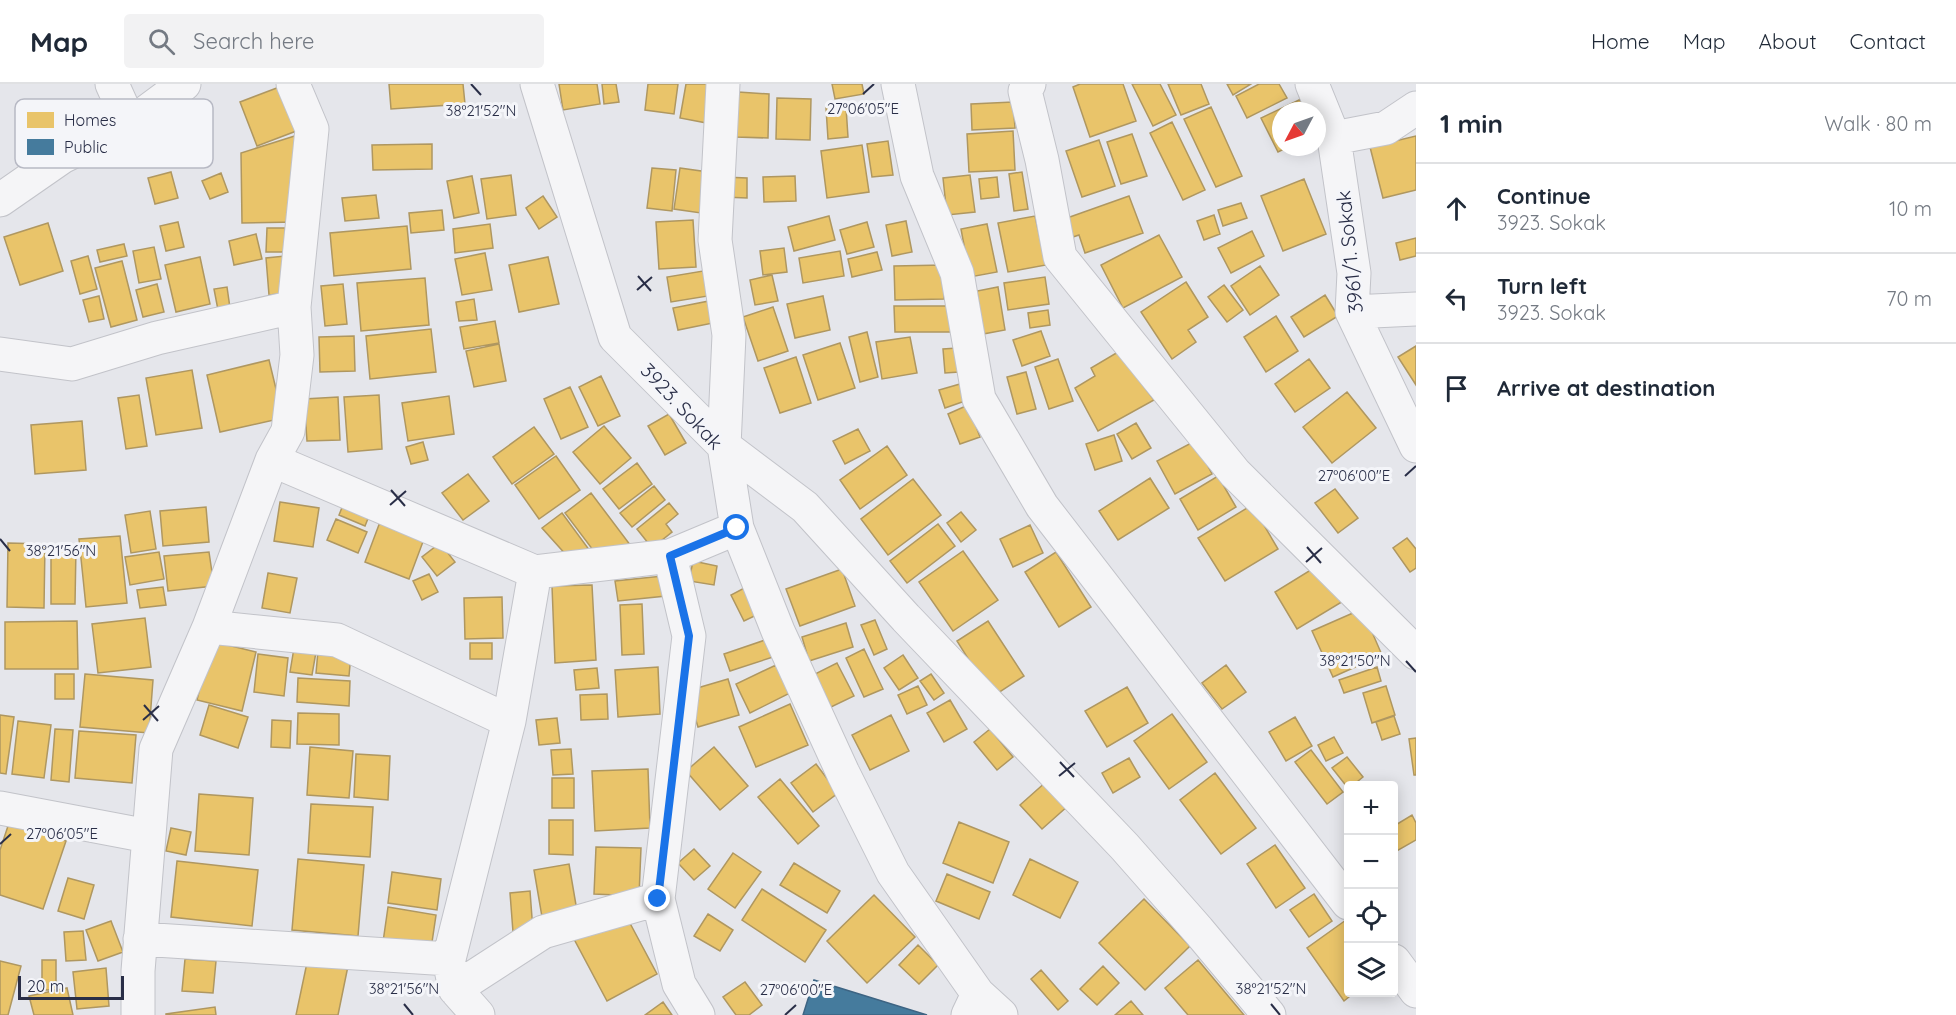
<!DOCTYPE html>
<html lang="en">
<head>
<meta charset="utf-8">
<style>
  body { margin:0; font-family:Quicksand,sans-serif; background:#f2f2f3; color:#1f2937 }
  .controls { position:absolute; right:18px; bottom:18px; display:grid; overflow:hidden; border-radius:6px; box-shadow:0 3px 15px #0003 }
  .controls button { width:54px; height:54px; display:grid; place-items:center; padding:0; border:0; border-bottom:2px solid #e0e1e3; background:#fff; color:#1f2937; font:30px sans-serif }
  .compass { position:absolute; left:1272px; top:18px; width:54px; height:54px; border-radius:50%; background:#fff; box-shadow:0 3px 15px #0003; rotate:229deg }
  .scale { position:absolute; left:18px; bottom:15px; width:106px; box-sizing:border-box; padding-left:6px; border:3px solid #292e47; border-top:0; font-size:16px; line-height:21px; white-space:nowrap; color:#292e47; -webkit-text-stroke:4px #f4f5f9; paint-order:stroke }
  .stop { position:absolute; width:18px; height:18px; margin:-14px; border:4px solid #1a73e8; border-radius:50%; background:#fff }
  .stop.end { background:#1a73e8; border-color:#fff; box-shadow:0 2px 6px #0008 }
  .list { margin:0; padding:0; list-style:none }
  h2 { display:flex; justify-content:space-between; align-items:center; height:78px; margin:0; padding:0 24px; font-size:26px }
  h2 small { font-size:20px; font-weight:400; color:#747a83 }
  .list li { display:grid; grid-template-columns:39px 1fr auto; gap:18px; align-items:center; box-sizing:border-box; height:90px; padding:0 24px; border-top:2px solid #e0e1e3 }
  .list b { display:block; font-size:22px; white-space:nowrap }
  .list p { margin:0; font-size:20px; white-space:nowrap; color:#747a83 }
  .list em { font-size:20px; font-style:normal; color:#747a83 }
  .icon { flex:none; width:33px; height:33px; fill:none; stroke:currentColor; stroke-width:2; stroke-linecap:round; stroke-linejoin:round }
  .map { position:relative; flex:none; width:1416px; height:931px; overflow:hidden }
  header { display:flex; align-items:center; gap:36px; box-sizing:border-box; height:84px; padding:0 30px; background:#fff; border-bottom:2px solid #e0e1e3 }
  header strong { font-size:28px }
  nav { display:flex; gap:33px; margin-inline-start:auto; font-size:21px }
  .search { width:420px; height:54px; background:#f2f2f3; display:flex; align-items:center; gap:15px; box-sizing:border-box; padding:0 21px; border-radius:6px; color:#747a83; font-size:22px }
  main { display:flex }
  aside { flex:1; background:#fff }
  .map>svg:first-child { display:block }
</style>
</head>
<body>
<header>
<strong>Map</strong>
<div class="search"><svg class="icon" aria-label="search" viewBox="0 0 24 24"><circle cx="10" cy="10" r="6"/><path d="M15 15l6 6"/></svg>Search here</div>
<nav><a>Home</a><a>Map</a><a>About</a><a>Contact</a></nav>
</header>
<main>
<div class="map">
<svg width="1416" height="931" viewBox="0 0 1416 931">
  <rect width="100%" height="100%" fill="#e5e6eb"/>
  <!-- homes -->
  <path fill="#e9c46a" stroke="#af9760" stroke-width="1.5" d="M389,0H463L465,20L391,25Z
    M559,0H597L600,20L563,26Z
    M602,0H616L619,18L604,20Z
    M648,0H678L674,30L645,26Z
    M686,0H719L712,40L680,34Z
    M832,0H862L864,10L835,15Z
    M1080,0H1123L1136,37L1090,53L1073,3Z
    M1132,0H1160L1176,31L1153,42Z
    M1168,0H1201L1209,20L1181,31Z
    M1227,0H1251L1233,11Z
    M1259,0H1279L1287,14L1247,34L1236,12Z
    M282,2L299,46L257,62L240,18Z
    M738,8L769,10L768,54L736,53Z
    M777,14L811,15L810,56L776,55Z
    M1301,15L1306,27H1281V63H1288L1278,68L1261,34Z
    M1013,18L1015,44L972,46L971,20Z
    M846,23L848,53L828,55L826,24Z
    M1211,23L1242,92L1216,103L1184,35Z
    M1172,38L1205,106L1183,116L1150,49Z
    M1013,47L1015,86L969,88L967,50Z
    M307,48L297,138L242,139L241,69Z
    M1132,50L1147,92L1121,100L1107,58Z
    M1416,52V106L1383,114L1370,63Z
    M1099,56L1115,102L1082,113L1066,67Z
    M888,57L893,91L872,93L867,60Z
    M432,60V85L373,86L372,61Z
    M862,61L869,108L827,114L821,67Z
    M652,84L676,86L672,127L647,124Z
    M680,84L708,88L701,129L674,125Z
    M171,88L178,114L155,120L148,94Z
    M1022,88L1028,125L1014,127L1009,90Z
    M221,89L228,108L210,115L202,97Z
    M511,91L516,131L487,135L481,95Z
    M970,91L975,128L947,131L943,94Z
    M472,92L479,129L454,134L447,97Z
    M795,92L796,117L764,118L763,93Z
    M723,93L747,94V114L723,113Z
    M997,93L999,113L981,115L979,95Z
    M1304,95L1326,150L1283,167L1261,112Z
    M376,111L379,134L345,137L342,114Z
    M543,112L557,133L539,145L526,124Z
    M1129,112L1143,149L1085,169L1079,151L1073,153L1067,134Z
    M1241,119L1247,134L1223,142L1218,126Z
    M442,126L444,146L411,149L409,129Z
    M1214,131L1220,150L1204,156L1197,137Z
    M829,132L835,156L794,167L788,143Z
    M1035,132L1046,181L1008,188L998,139Z
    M693,136L696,183L659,185L656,138Z
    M906,137L912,168L892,172L886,141Z
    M178,138L184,163L166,167L160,142Z
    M867,138L874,163L847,170L840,146Z
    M48,139L63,187L20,201L4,153Z
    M490,140L493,164L455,169L453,145Z
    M987,140L997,188L970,193L961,145Z
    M407,142L411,185L334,192L330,149Z
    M267,144H285V168H266Z
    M1252,147L1264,172L1231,189L1218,164Z
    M256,150L262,175L234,181L229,157Z
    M1159,151L1182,193L1123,224L1101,181Z
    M1416,154V172L1400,176L1396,159Z
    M124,160L127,172L100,178L97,166Z
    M154,163L161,195L139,199L133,167Z
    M784,164L787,188L763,191L760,167Z
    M840,167L844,192L803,199L799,174Z
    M877,168L882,186L852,193L848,175Z
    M485,169L492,206L462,211L455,175Z
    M88,172L97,205L80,210L71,177Z
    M285,172L289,209L269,211L266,174Z
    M200,173L210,220L176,228L165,181Z
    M548,173L559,220L519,228L509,181Z
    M122,177L137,236L111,243L95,184Z
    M944,181V215L895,216L894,182Z
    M1260,182L1279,211L1250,231L1231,202Z
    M703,187L708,212L671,218L667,193Z
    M772,191L778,217L755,221L750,196Z
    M1045,193L1049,220L1008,226L1004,199Z
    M425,194L429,241L361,247L357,199Z
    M1186,198L1208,233L1188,246L1196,258L1172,275L1141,228Z
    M157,200L164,228L143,233L136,206Z
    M343,200L347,240L325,242L321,202Z
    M1224,201L1243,226L1227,238L1208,213Z
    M227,203L230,224L218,226L214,205Z
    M998,203L1005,246L983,250L977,207Z
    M1325,211L1338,232L1304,253L1291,233Z
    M99,212L104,235L89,238L83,216Z
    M823,212L830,246L795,254L787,220Z
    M474,215L477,236L459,237L456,218Z
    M709,217L713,239L678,246L673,224Z
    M894,222H952V248H895Z
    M773,223L788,267L758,277L743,233Z
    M1048,226L1050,241L1030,244L1028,229Z
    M1276,232L1298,267L1266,288L1244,253Z
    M495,237L499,259L464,265L460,243Z
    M431,245L436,288L370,295L366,252Z
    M1041,247L1050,272L1022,282L1013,256Z
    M867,248L878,293L860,298L849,253Z
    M354,252L355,287L320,288L319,253Z
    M910,253L917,289L882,295L876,258Z
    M840,259L855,304L818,316L803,271Z
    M499,260L506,297L474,303L466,267Z
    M1416,262V301L1398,273Z
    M957,264L959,288L945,289L943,265Z
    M1118,268L1154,316L1098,347L1075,304L1095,292L1091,284Z
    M796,273L811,319L780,329L764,284Z
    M1058,275L1073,317L1049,325L1035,283Z
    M1309,275L1330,304L1295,328L1275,300Z
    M269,276L283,334L220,348L207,291Z
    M192,286L202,344L156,351L146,294Z
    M1026,288L1036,325L1017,330L1007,293Z
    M601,292L620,332L598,342L579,303Z
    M960,300L965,317L945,324L939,306Z
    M570,303L588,343L561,355L544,315Z
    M1347,308L1376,344L1332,379L1303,343Z
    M139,311L147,362L126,365L118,314Z
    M379,311L382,365L348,368L344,313Z
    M449,312L454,350L408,357L402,319Z
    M338,313L340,356L307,357L304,315Z
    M968,321L980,353L960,360L948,330Z
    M669,330L686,359L665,371L648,342Z
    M82,337L86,386L35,390L31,341Z
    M1136,339L1151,364L1132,375L1117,350Z
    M604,342L631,374L600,400L573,368Z
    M534,343L554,370L512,400L493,373Z
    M858,345L870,367L845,380L833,357Z
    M1114,351L1122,377L1095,386L1086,360Z
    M1195,357L1212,390L1175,410L1157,377Z
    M423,358L428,376L411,380L406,363Z
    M887,362L907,391L860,425L840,396Z
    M556,372L580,406L539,435L515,401Z
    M637,379L652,400L619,425L603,405Z
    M468,390L489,417L463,436L442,409Z
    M1218,392L1236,423L1198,446L1180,415Z
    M1150,394L1169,424L1118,456L1099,427Z
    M913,395L941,431L888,471L861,435Z
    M654,402L665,416L632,443L620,429Z
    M1335,405L1358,434L1338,449L1315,419Z
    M591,409L634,466L599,474L565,429Z
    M345,416L371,427L365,442L339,431Z
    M280,418L319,424L313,463L274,457Z
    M669,419L678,430L666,440L672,448L652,464L637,445Z
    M1252,421L1278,465L1225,497L1198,454Z
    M206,423L209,458L163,462L160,427Z
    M150,427L156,465L131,469L125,431Z
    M961,428L976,446L961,458L947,439Z
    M562,429L593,471L568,473L542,444Z
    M336,435L367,448L358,469L327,456Z
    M380,438L424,455L409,495L365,478Z
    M938,440L955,462L907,499L890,477Z
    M1030,441L1043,469L1013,483L1000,455Z
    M120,452L127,519L86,523L79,455Z
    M1407,454L1416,465V484L1410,488L1393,464Z
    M8,459L45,460L44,524L7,523Z
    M440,459L455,478L437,492L422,473Z
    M51,463H76L75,520H51Z
    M963,467L998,516L953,547L919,498Z
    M159,468L164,495L130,501L125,473Z
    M209,468L214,502L168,507L164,472Z
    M1056,468L1091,523L1059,543L1025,488Z
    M693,477L717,482L714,501L689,497Z
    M1322,479L1345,516L1297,545L1275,508Z
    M842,485L855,522L800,542L786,505Z
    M268,489L297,494L290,529L262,524Z
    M429,490L438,508L422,516L413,497Z
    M663,492L666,512L618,517L615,497Z
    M592,501L596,576L555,579L552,502Z
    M750,501L763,528L744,537L731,511Z
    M163,503L166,521L140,524L137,506Z
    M502,513L503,554L465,555L464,514Z
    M642,520L644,570L622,571L620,521Z
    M1362,525L1382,571L1333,593L1312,547Z
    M145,534L151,583L98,589L92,540Z
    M875,536L887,565L874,571L861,541Z
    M77,537L78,585H5V538Z
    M988,537L1024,592L992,613L957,557Z
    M846,539L853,563L809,577L802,553Z
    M768,555L773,573L730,587L724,570Z
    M211,557L256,568L242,627L197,616Z
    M470,559H492V575H470Z
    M294,564L316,568L312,591L290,588Z
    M864,565L883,605L864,613L846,574Z
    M318,567L351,570L349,592L316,589Z
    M258,570L288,574L284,612L254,608Z
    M903,571L918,594L899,606L884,584Z
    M837,579L854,612L831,623L815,590Z
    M776,581L790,609L750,629L736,600Z
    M1226,581L1246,608L1222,625L1202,599Z
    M658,583L660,630L618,633L615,586Z
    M1377,583L1381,597L1344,609L1339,596Z
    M597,584L599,604L576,606L574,586Z
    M55,590H74V615H55Z
    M85,590L153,596L149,649L80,643Z
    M931,590L944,609L934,616L920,597Z
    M298,594L350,597L349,622L297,618Z
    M728,595L739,631L698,643L687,607Z
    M918,602L927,621L907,630L898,611Z
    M1386,602L1395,631L1372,639L1363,609Z
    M1127,603L1148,639L1107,663L1085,627Z
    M607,610L608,635L581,636L580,611Z
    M950,616L967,645L944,658L927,629Z
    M790,620L808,661L756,683L739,643Z
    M209,621L248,633L238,664L200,651Z
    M298,629L339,630V661L297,660Z
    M1172,630L1207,678L1169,705L1134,657Z
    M0,631L14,633L6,690L0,689Z
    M891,631L909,667L870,686L852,651Z
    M1394,632L1400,650L1382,656L1376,638Z
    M1295,633L1312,662L1286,677L1269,648Z
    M557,634L560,659L539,661L536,636Z
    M272,636L291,637L290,664L271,663Z
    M18,637L51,641L44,694L12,690Z
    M55,645L73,646L69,698L51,696Z
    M990,645L1013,673L997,686L974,658Z
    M79,647L136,651L132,699L75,694Z
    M1334,653L1343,669L1326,677L1318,661Z
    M1416,654V691H1414L1409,655Z
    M310,663L353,667L349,714L307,711Z
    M714,663L748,702L720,726L686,687Z
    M571,665L573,690L553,691L551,666Z
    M1311,666L1343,708L1327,720L1295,678Z
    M356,670L390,672L388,716L354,713Z
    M1347,673L1363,693L1352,702H1348V704L1332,684Z
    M1129,674L1140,693L1113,709L1102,689Z
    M816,680L838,709L813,728L791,699Z
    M648,685L650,744L595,747L592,687Z
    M1215,689L1256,744L1221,770L1180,716Z
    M552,694H574V724H552Z
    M780,695L819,742L798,760L758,713Z
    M1047,697L1069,721L1042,745L1020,721Z
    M199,710L253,714L249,771L195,767Z
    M311,720L373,723L370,773L308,769Z
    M1412,731L1416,739V756L1395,768L1394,765V742Z
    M549,736H573V771L549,770Z
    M959,738L1009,758L993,799L943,779Z
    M9,739L66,757L43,825L0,811V766Z
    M171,744L191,748L186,771L166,767Z
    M1275,761L1305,804L1276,824L1247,780Z
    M596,763L641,764L639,812L594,810Z
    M694,765L710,782L694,796L678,779Z
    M733,769L761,788L735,824L708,805Z
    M298,775L364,781L358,852L292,846Z
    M1030,775L1078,798L1060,834L1013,811Z
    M177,777L258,786L252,842L171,833Z
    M794,779L840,807L827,829L780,801Z
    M569,780L577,827L542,833L534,786Z
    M392,788L441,795L437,826L388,819Z
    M947,790L990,808L979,835L936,817Z
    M68,794L94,801L84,835L58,827Z
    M762,805L826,846L805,878L742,836Z
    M530,807L533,847L513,848L510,809Z
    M1314,810L1332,837L1309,853L1290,826Z
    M874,811L915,853L867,899L827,857Z
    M1144,815L1190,862L1145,906L1099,859Z
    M388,823L436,831L431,865L383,858Z
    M624,828L657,890L607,917L574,855Z
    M708,830L733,846L720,867L694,852Z
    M1346,836L1348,840V908H1355L1344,917L1307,864Z
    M111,837L123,868L98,877L86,846Z
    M83,847L86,876L66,877L64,848Z
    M918,861L938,881L919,900L899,881Z
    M308,874L348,882L338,931H296Z
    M185,875L216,877L213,909L182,907Z
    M42,876H56V906H42Z
    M1198,876L1244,931H1188L1165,904Z
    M0,877L21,882L8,931H0Z
    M1103,882L1119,899L1097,921L1080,905Z
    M106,884L109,922L77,925L73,888Z
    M1041,886L1068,917L1058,926L1031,895Z
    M745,898L762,921L749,931H736L723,913Z
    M67,904L73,931H34L29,912Z
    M1131,917L1143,931H1115Z
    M663,918L672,931H645Z
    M215,923L216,931H166V930Z"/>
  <!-- public -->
  <path fill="#457b9d" stroke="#3d6483" stroke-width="1.5" d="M814,896L927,931H803Z"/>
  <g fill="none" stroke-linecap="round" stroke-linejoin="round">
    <!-- minor casing -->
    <g stroke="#c2c3c9" stroke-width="35">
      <path id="minor" d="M112,0L130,40
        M537,0L615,253L724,362L737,444L670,472L689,552L658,815L679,900L698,931
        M723,0L715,156L729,251L724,362L805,423L906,534L1124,762L1198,846L1269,931
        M898,0L917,92L957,189L979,315L1042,422L1348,819
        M1029,0L1025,7L1042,76L1060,173L1235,389L1416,569
        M1312,0L1334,54L1354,189L1352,228L1416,362
        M1334,54L1386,44L1416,24
        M0,116L62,73L130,40L184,0
        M1352,228L1416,225
        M0,270L72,280L157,254L294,223
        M272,376L535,488L670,472
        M737,444L778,547L843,689L893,789L978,910L968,931
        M209,543L337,556L509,637
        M0,724L148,752
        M140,855L449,875L509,637L535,488
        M1394,877L1416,907
        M451,885L455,905L478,931
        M455,905L543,848L658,815
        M978,910L1001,931
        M138,931V887L156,665L209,543L272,376L288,347L297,271L294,223L312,45L293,0"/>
    </g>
    <!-- minor -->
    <use href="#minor" stroke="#f5f5f7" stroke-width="33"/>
  </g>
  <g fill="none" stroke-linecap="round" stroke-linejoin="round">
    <!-- route -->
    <path stroke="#1a73e8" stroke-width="8" d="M658,815L689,552L670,472L737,444"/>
  </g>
  <!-- ticks -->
  <path fill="none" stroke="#292e47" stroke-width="2" d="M471,0L481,11M863,10L874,0M638,192L651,207M637,206L652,193M1405,392L1416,382M391,406L405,422M390,421L406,407M0,455L10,467M1307,463L1321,479M1306,478L1322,464M1406,577L1416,588M144,621L158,637M143,636L159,622M1060,678L1074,693M1059,692L1075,679M0,760L11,750M404,920L413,931M1271,920L1280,931M785,931L796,921"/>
  <g text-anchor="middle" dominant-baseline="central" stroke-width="6" stroke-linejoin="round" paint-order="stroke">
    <!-- street labels -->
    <g font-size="20" fill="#292e47" stroke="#f4f5f9">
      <text transform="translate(1349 168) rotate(-96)">3961/1. Sokak</text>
      <text transform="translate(682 322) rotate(47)">3923. Sokak</text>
    </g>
  </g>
  <!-- legend -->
  <rect x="15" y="15" width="198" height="69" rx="9" fill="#f4f5f9" stroke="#b7b9c4" stroke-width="1.5"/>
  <rect x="27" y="28" width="27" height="16" fill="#e9c46a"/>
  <rect x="27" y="55" width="27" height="16" fill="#457b9d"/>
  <g font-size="16" fill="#292e47">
    <text x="64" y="42">Homes</text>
    <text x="64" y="69">Public</text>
  </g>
  <g font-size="15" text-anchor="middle" fill="#292e47" stroke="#f4f5f9" stroke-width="6" stroke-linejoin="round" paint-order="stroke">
    <text x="863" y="30">27°06'05"E</text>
    <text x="481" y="32">38°21'52"N</text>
    <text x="1354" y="397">27°06'00"E</text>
    <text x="61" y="472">38°21'56"N</text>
    <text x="1355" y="582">38°21'50"N</text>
    <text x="62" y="755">27°06'05"E</text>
    <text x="404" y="910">38°21'56"N</text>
    <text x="1271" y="910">38°21'52"N</text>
    <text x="796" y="911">27°06'00"E</text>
  </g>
</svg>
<div class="controls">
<button>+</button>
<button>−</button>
<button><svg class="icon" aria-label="locate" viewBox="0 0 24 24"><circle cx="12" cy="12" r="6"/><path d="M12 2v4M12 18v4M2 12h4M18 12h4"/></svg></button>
<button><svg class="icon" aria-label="layers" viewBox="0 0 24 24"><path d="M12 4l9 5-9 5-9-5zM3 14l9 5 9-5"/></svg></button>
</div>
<svg class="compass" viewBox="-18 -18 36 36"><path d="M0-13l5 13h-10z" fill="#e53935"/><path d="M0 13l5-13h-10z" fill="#747a83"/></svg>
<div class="scale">20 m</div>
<div class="stop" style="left:737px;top:444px"></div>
<div class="stop end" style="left:658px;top:815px"></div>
</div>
<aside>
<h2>1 min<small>Walk · 80 m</small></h2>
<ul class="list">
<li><svg class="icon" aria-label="ahead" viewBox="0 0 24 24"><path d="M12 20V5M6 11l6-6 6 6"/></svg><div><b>Continue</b><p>3923. Sokak</p></div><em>10 m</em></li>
<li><svg class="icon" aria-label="left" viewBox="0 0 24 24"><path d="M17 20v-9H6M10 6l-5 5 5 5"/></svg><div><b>Turn left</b><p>3923. Sokak</p></div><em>70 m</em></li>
<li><svg class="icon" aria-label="arrive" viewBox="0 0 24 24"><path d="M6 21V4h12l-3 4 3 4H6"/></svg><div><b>Arrive at destination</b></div></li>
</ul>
</aside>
</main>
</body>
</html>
